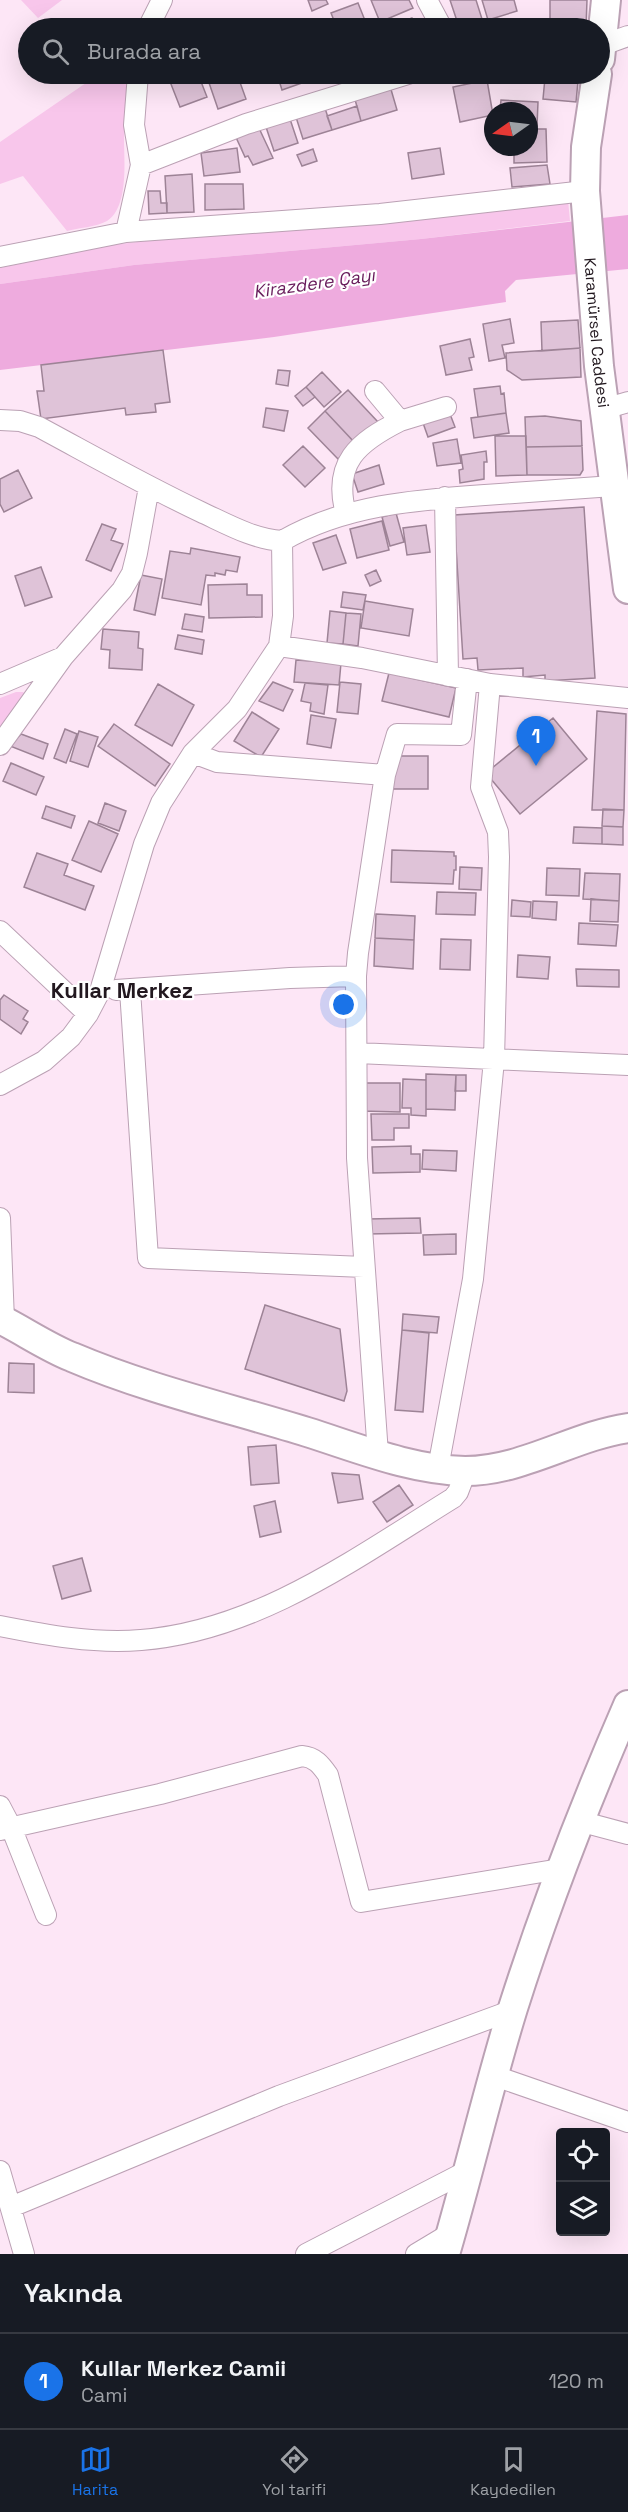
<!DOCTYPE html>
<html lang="tr">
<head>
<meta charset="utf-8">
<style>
  body { margin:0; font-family:"Space Grotesk",sans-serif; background:#20242c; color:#f1f3f6 }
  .controls { position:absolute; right:18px; bottom:18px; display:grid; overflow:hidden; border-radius:6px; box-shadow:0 6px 24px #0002 }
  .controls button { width:54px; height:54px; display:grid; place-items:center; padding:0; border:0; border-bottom:2px solid #363941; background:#171b24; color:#f1f3f6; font:30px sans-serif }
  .compass { position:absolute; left:484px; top:102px; width:54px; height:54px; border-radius:50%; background:#171b24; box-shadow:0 6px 24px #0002; rotate:256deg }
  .you { position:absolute; left:344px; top:1005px; width:21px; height:21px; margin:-15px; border:4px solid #fff; border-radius:50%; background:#1a73e8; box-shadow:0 0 0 9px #1a73e833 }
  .badge { display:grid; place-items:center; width:39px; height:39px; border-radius:50%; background:#1a73e8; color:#fff; font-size:20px; font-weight:700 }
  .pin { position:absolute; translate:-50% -50px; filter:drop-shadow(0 2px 3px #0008) }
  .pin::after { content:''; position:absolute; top:32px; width:21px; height:18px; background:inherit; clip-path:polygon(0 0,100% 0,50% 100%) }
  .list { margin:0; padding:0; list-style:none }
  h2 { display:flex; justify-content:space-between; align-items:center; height:78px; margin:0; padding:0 24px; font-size:26px }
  h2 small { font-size:20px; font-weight:400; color:#9ea1a6 }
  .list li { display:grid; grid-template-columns:39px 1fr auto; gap:18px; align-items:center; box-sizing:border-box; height:96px; padding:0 24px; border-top:2px solid #363941 }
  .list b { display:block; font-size:22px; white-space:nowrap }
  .list p { margin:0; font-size:20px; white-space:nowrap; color:#9ea1a6 }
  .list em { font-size:20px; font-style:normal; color:#9ea1a6 }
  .icon { flex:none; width:33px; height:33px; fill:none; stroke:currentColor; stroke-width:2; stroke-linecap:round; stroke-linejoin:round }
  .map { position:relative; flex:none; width:628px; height:2254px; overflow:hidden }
  .search { position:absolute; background:#171b24; box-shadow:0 6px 24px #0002; left:18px; right:18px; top:18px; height:66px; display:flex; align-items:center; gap:15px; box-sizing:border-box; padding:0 21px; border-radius:33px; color:#9ea1a6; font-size:22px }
  .sheet { height:174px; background:#171b24 }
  nav { display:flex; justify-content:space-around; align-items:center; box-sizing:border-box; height:84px; border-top:2px solid #363941; background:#171b24; font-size:16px; color:#9ea1a6 }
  nav a { display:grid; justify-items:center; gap:3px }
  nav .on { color:#1a73e8 }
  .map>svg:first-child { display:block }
</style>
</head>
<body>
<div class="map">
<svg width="628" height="2254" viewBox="0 0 628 2254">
  <rect width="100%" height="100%" fill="#fde6f6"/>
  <!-- green -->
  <path fill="#f8c6eb" d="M21,0H62L38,18Z
    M99,74H127C126,95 124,117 124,138C124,160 129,207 107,221C96,227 78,228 67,231L23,176L0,184V142Z
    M568,200L570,221L421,239L134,265L0,284V268L103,246L180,237L336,227Z
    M16,692H23L25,694L0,729V698Z"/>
  <!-- water -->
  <path fill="#eeabde" d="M628,215V269L516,280L505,291L506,302L274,337L0,370V284L134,265L421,239Z"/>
  <!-- building -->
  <path fill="#dfc3d8" stroke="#9d8396" stroke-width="1.5" d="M308,0H326L328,4L312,11Z
    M371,0H409L413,8L380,22Z
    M450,0H476L482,19L459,27Z
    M482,0H514L517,11L488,20Z
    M550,0H587L586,27L550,25Z
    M358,3L368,28H337L331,13Z
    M412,18L417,28H385Z
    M185,74H198L207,97L180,107L169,79Z
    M206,74H237L246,99L218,109Z
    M277,74H315L316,78L282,90Z
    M508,74H579L578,81Z
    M545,78L578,81L576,102L543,99Z
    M487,80L493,115L460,122L453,87Z
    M390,86L397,110L361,121L354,96Z
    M501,100L538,102L537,126L529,125V111H500Z
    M324,105L332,130L303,139L295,114Z
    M357,106L361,121L332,130L327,116Z
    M289,116L298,143L274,151L265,124Z
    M258,126L273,158L253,165L248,156L245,157L234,133Z
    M529,129H546L547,162L514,163V147H529Z
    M237,148L240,172L204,176L201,153Z
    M440,148L444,174L412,179L408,153Z
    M313,149L317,161L302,166L297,155Z
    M547,165L550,184L512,187L510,168Z
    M192,174L194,212L167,213L165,176Z
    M205,184H243L244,209L205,210Z
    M148,191H160L161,203H167V213L149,214Z
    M510,319L514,343L502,345L505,358L489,361L483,324Z
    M578,320L580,348L542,351L541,322Z
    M470,339L474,357L469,358L472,370L446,375L440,346Z
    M580,348L581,377L522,380L507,370L506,353Z
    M163,350L170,402L155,404L156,412L126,415L125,408L41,419L37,391H44L41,365Z
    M278,370L290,371L288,386L276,384Z
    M322,372L341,392L324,407L306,387Z
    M500,386L501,394L504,393L506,413L478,417L474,389Z
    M306,387L315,397L303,406L295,396Z
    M348,390L378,422L355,443L325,411Z
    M266,408L288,411L284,431L263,427Z
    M325,411L355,443L338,459L308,428Z
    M506,413L509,433L474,438L471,418Z
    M450,414L455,427L428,437L423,423Z
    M545,416L581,421L582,446L526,447L525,417Z
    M495,436H526L527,475L496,476Z
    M457,439L461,463L437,466L433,443Z
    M303,446L325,468L305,487L283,465Z
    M582,446L583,470L580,475H527L526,447Z
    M486,451L487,462H484V479L460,483L459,470L463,469L461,455Z
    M379,465L384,484L358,492L352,474Z
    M18,470L32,498L4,512L0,504V479Z
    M584,507L595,678L545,681V675L523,677V668L478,670L477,658L463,659L454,515Z
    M396,513L404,542L390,546L382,517Z
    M382,521L389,550L357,558L350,529Z
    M102,524L116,529L111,540L123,544L111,571L86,560Z
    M426,525L430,552L407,555L403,528Z
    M336,535L346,563L323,570L313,543Z
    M191,548L240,557L237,572L226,570L225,575L215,573V576L206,575L201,605L162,598L170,551L190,554Z
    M41,567L52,597L25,606L15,576Z
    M376,570L381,581L370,586L365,575Z
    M141,575L162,579L155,615L134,610Z
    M247,584V595H262V617L209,618L208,585Z
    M343,592L366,595L363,610L341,607Z
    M365,601L413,609L409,636L361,628Z
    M330,611L346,613L343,644L327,643Z
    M346,613L361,614L358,646L343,644Z
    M185,614L204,617L202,632L182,629Z
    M103,629L139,632L138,648L143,649L142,670L109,668L110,650L101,649Z
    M178,635L204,640L202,654L175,649Z
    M296,660L341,663L339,685L294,682Z
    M389,673L456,688L449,717L382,701Z
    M273,682L293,690L283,711L259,701Z
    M340,682L361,684L358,714L337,712Z
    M305,683L328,685L324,714L310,711L311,703L301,701Z
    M158,684L194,705L172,746L135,725Z
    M597,711L626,714L624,810H592Z
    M252,712L279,729L261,757L234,741Z
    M311,715L336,719L331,748L307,744Z
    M553,718L587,759L520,814L486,773Z
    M114,724L170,764L155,786L98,746Z
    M65,729L77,734L66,763L54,758Z
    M79,731L98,737L88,767L70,761Z
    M21,734L48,744L43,759L10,746Z
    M393,756H428V789H393Z
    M11,763L44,777L36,795L3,781Z
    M105,803L126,811L119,831L98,823Z
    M46,806L75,816L71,828L42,818Z
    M603,809L624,810L623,827L602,826Z
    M89,821L118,834L101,872L72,860Z
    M602,826L623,827V845L602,844Z
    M574,827L602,828V844L573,843Z
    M392,850L454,852V856H456V870H454L453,884L391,882Z
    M37,853L68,864L64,875L94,886L85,910L24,887Z
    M460,867L482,868L481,890L459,889Z
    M547,868L580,869L579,896L546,895Z
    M585,873L620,874L619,901L583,899Z
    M437,892L476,893L475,915L436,914Z
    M591,899L619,901L618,922L590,921Z
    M512,900L531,902L530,917L511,916Z
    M533,901L557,902L556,920L532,918Z
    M376,914L415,916L414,940L375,938Z
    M579,923L618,925L616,946L578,944Z
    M375,938L414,940L413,969L374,966Z
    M441,939L471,940L470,970L440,969Z
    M518,955L550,957L548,979L517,977Z
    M576,969L619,970V987L577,986Z
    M4,995L28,1011L23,1019L28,1022L21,1034L0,1019V1000Z
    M426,1074L456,1075L455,1110L426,1109Z
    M456,1075H466V1091H455Z
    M403,1079L426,1080V1116L411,1115V1108H402Z
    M362,1083H400V1112L361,1111Z
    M371,1114H409V1128H394V1140H372Z
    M411,1146V1154H420V1172L373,1173L372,1147Z
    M423,1150L457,1151L456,1171L422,1169Z
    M420,1218L421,1233L367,1234V1219Z
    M456,1234V1254L424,1255L423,1235Z
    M265,1305L340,1329L347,1391L344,1401L245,1369Z
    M403,1314L439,1317L437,1333L402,1330Z
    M402,1330L429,1333L423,1412L395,1410Z
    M9,1363L34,1364V1393L8,1392Z
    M276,1445L279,1483L251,1485L248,1447Z
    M332,1473L359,1475L363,1499L338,1503Z
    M399,1485L413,1505L387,1522L373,1502Z
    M275,1501L281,1532L260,1537L254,1506Z
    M82,1558L91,1591L62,1599L53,1566Z"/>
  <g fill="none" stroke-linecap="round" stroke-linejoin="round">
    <!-- minor casing -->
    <g stroke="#bba1b4" stroke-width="22">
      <path id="minor" d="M427,0L442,28
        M148,28L162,0
        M600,46L628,36
        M138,74L134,125L141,165
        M126,232L380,214L585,191
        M0,257L126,232L141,165L246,124L408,74
        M604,409L628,402
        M0,420L20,421L39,427C93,456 146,486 201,512C227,524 253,539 282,541
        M400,421L446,407
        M445,497L448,676
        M346,514C332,463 358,442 400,421L375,391
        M279,646L362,658L490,684L628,698
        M0,684L63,657L122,590L132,573L137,553L149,487
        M0,745L63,657
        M193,753L217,762L385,775
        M0,931L88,1014
        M116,990L290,978L356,976
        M130,990L148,1258L364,1267
        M357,1053L628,1065
        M0,1085L44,1061L71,1037L88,1014L100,991L144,844L161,803L193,753L237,709L279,646L283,616L282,541C344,505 415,500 485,495C528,492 570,489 613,486
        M0,1218L4,1321
        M378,1454L357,1158L356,976L358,953L385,775L397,734L461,735L467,679
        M438,1468L473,1279L494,1060L499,857L498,832L481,787L490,684
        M0,1626C46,1635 94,1644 141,1640C257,1631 356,1558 453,1498L458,1492L466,1471
        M0,1806L11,1827L46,1915
        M579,1821L628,1834
        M0,1830L160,1794L302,1756C315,1757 321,1765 328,1775L361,1902L560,1869
        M495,2076L628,2122
        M0,2171L24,2254
        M11,2207L279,2096L513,2010
        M306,2254L469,2170
        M416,2254L451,2233"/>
    </g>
    <!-- secondary casing -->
    <g stroke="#bba1b4" stroke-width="32">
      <g id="secondary">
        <path d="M600,59L606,0"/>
        <path id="s1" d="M597,74L586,147L585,191L599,366L628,589"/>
        <path d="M0,1319C24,1331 47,1347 72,1357C147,1389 229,1408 307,1432C358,1448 411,1470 465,1471C523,1471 573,1436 628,1428"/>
        <path d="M445,2254C469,2172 488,2089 513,2008C546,1904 585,1804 628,1705"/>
      </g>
    </g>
    <!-- minor -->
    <use href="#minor" stroke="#fff" stroke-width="20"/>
    <!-- secondary -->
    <use href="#secondary" stroke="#fff" stroke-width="28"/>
  </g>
  <g text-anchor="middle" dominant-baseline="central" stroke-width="4.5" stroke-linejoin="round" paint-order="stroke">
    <!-- street labels -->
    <g font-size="16" fill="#22181f" stroke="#fff">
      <text stroke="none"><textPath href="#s1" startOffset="260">Karamürsel Caddesi</textPath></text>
    </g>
    <!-- water labels -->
    <g font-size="18" font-style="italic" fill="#681c5b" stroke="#fff">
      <text transform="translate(314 283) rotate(-8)">Kirazdere Çayı</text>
    </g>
    <!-- district labels -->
    <g font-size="22" font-weight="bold" fill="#22181f" stroke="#fff">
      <text x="122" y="990">Kullar Merkez</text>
    </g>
  </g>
</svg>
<div class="controls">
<button><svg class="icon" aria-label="locate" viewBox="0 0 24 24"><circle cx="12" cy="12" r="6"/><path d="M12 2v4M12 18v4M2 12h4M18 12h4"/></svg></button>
<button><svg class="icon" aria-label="layers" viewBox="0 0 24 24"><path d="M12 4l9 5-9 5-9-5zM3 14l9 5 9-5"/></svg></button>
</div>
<svg class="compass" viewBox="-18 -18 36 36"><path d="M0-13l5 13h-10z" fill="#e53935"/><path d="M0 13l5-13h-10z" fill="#9ea1a6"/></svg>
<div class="you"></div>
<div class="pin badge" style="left:536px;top:766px">1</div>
<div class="search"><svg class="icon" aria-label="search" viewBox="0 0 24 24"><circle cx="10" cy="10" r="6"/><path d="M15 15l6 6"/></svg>Burada ara</div>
</div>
<section class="sheet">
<h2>Yakında<small></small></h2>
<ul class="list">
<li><span class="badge">1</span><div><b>Kullar Merkez Camii</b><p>Cami</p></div><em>120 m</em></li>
</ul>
</section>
<nav>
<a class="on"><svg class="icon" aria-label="map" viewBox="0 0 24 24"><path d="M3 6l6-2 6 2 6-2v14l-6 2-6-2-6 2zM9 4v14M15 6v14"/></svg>Harita</a>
<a><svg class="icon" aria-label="directions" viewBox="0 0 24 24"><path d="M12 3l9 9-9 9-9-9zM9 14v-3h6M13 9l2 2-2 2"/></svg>Yol tarifi</a>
<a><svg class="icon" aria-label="saved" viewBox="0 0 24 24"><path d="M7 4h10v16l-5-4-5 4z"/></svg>Kaydedilen</a>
</nav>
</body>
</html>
